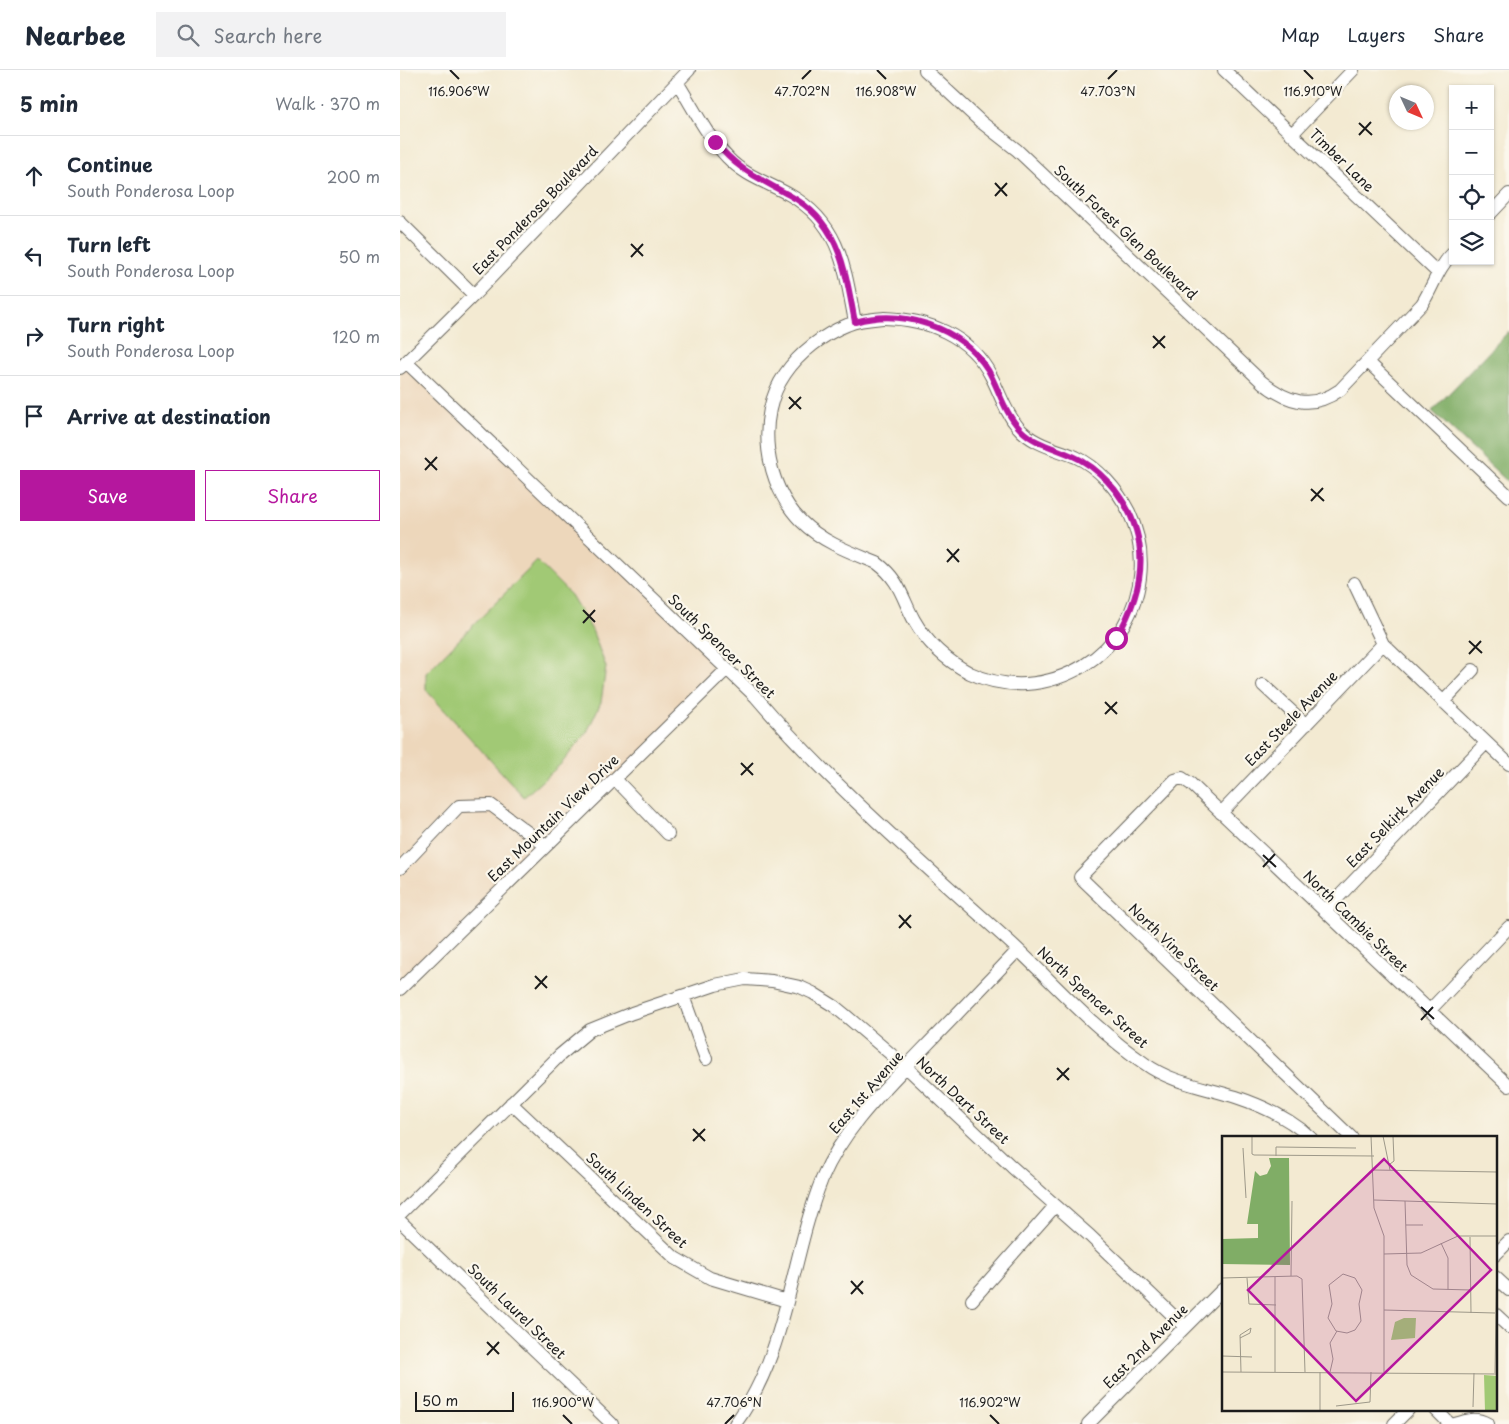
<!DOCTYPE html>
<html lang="en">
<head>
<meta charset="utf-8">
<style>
  body { margin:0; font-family:"Playpen Sans",sans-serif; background:#f2f2f3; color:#1f2937 }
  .controls { position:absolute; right:15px; top:15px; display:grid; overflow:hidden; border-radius:0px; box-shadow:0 1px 4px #0004 }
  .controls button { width:45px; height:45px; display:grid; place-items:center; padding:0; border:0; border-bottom:1px solid #e0e1e3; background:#fff; color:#1f2937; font:25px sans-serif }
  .compass { position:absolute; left:989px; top:15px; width:45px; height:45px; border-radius:50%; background:#fff; box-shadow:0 1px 4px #0004; rotate:134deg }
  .scale { position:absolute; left:15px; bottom:12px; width:99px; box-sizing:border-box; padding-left:5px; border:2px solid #1c1c1c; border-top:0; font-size:14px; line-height:18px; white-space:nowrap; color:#1c1c1c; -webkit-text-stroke:4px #fbf7ec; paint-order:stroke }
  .stop { position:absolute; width:15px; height:15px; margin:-11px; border:4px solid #b5179e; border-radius:50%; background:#fff }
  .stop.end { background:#b5179e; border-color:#fff; box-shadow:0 1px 5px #0008 }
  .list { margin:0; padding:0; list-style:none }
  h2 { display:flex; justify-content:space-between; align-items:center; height:65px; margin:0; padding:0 20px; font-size:21px }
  h2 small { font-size:16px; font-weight:400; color:#747a83 }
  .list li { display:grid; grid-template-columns:32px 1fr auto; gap:15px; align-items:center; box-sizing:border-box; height:80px; padding:0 20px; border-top:1px solid #e0e1e3 }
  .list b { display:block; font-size:19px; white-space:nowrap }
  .list p { margin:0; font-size:16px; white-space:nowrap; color:#747a83 }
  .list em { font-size:16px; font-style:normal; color:#747a83 }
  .actions { display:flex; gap:10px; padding:15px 20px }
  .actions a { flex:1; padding:11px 0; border:1px solid #b5179e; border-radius:0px; text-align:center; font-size:18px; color:#b5179e }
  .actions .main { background:#b5179e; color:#fff }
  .icon { flex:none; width:28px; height:28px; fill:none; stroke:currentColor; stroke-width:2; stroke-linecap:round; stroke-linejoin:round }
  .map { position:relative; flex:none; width:1109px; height:1354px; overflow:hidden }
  header { display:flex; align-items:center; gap:30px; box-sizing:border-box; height:70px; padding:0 25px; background:#fff; border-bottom:1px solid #e0e1e3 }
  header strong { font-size:24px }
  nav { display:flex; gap:28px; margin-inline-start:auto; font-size:18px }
  .search { width:350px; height:45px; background:#f2f2f3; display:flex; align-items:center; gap:12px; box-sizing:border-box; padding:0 18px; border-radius:0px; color:#747a83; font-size:19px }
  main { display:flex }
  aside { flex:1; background:#fff }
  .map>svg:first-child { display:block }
</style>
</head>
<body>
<header>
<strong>Nearbee</strong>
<div class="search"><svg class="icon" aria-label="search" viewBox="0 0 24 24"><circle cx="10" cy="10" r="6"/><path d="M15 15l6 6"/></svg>Search here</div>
<nav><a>Map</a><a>Layers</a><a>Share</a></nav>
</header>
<main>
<aside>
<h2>5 min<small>Walk · 370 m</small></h2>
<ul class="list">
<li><svg class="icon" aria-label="ahead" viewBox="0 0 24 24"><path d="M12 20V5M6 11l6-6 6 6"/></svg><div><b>Continue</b><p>South Ponderosa Loop</p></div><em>200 m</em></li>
<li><svg class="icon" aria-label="left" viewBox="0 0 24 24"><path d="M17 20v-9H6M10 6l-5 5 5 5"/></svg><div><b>Turn left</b><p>South Ponderosa Loop</p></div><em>50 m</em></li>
<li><svg class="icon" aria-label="right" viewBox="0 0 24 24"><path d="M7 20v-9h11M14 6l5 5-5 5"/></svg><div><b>Turn right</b><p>South Ponderosa Loop</p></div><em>120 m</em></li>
<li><svg class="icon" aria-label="arrive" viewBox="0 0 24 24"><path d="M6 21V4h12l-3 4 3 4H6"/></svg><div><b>Arrive at destination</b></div></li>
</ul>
<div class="actions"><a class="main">Save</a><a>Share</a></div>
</aside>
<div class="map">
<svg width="1109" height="1354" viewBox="0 0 1109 1354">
  <rect width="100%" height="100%" fill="#fbf7ec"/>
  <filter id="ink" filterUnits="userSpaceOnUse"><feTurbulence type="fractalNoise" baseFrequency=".02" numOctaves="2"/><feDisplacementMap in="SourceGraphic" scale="10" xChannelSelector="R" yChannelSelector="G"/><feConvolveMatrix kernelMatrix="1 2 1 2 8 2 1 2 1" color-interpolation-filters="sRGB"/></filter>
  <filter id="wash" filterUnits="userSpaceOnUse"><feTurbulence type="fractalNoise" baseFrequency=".0096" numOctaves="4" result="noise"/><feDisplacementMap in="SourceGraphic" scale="20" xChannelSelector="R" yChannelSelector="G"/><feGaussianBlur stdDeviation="1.12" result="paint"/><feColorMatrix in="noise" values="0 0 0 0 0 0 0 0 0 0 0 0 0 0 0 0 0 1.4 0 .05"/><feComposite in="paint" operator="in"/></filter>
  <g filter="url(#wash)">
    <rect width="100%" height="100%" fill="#f3ead2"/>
    <!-- built -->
    <path fill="#edd7bb" d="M6,292L327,599L0,919V298Z"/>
    <!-- green -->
    <path fill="#a1c974" stroke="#5e7248" d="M137,491L171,525L192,560L206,597L201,632L187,662L161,694L124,727L26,620V603Z"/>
    <!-- forest -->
    <path fill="#80ad66" stroke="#4e6441" d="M1109,261V413L1032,341Z"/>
  </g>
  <g filter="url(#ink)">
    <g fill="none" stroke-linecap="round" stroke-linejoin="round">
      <!-- minor casing -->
      <g stroke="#67645c" stroke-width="14">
        <path id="minor" d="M525,0L581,52L617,80L862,312C888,333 911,340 940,320L1022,234C1033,217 1038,197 1053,183
          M824,0L1038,203
          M277,12C293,37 307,67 328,88C345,106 369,113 390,125C441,154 445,200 455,252
          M892,64L953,0
          M1090,144L1109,124
          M0,152L74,225
          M484,248C527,249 570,265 591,306C600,323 605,342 618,357C632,374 656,379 676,387C698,397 718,420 729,442C766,520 712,608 626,614C607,615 587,611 570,603C547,591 527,573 514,550C502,528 500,510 477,493C450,482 422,472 401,451C365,415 355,347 385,304C399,283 424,264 447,255C458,250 472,249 484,248Z
          M6,292L356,627C433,717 525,795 612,874C655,914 695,960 744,993C771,1013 804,1017 836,1027C863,1036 890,1048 911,1068
          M968,292L1109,426
          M0,298L74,225L289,0
          M954,513L983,574L1109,694
          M863,615L906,655
          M1043,632L1073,600
          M215,709L268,764
          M821,743L983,574
          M0,798L59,736L91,735L146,776
          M925,841L1086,673
          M0,919L327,599
          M283,926L306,989
          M1029,941L1109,857
          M111,1033L275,1188L310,1208L387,1231
          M952,1068L680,807L775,710L782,708L791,714L1109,1016
          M0,1144L160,985L190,960L232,943L315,915L345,909L372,911L400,917L413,923L434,936L445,945L506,997L612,1097L690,1166L785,1257
          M0,1151L212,1354
          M1095,1185L1109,1171
          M1095,1207L1109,1220
          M572,1230L655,1136
          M1095,1244L1109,1257
          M1036,1340L1050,1354
          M335,1354C388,1283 390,1189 422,1109C443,1059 484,1020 521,981C554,947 586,914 618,880
          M688,1354L823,1219
          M994,1354L1008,1340
          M1055,1354C1067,1350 1076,1347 1088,1354"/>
      </g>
      <!-- minor -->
      <use href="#minor" stroke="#fff" stroke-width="12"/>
    </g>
  </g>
  <g fill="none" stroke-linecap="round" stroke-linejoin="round" filter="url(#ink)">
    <!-- route -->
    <path stroke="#b5179e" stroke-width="6" d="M315,72C339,101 357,107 389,125C441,153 445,201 455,252C502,238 561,257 588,300C599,319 604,343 621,360C638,377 664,379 684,392C696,399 706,409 715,420C752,468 746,518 716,568"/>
  </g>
  <!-- ticks -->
  <path fill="none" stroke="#1c1c1c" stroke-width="2" d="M50,0L59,9M477,0L486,9M904,0L913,9M402,9L411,0M708,9L717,0M959,53L972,65M959,65L971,52M595,113L607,126M595,126L607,113M231,174L243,186M231,187L243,174M753,266L765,278M753,278L765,266M389,327L401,339M389,339L401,327M25,388L37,400M25,400L37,387M911,419L924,431M911,431L923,418M547,479L559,492M547,492L559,479M183,540L195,552M183,553L195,540M1069,571L1082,583M1069,584L1081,571M705,632L717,644M705,644L717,632M341,693L353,705M341,705L353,693M863,785L876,797M863,797L875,784M499,845L511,858M499,858L511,845M135,906L147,918M135,919L147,906M1021,937L1034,949M1021,950L1033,937M657,998L669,1010M657,1010L669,998M293,1059L305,1071M293,1071L305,1059M451,1211L463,1224M451,1224L463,1211M87,1272L99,1284M87,1285L99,1272M163,1345L172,1354M590,1345L599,1354M325,1354L334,1345"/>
  <g text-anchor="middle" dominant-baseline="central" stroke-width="4.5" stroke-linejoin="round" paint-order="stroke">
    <!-- street labels -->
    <g font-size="14" fill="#1c1c1c" stroke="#fbf7ec">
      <text transform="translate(942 90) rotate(44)">Timber Lane</text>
      <text transform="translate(135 140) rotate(-46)">East Ponderosa Boulevard</text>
      <text transform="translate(726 162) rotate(43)">South Forest Glen Boulevard</text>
      <text transform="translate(322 576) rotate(44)">South Spencer Street</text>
      <text transform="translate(891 648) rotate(-46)">East Steele Avenue</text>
      <text transform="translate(995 747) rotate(-46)">East Selkirk Avenue</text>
      <text transform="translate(153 748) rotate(-44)">East Mountain View Drive</text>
      <text transform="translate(956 851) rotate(44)">North Cambie Street</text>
      <text transform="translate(774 877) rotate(44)">North Vine Street</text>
      <text transform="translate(693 927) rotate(42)">North Spencer Street</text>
      <text transform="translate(466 1022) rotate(-49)">East 1st Avenue</text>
      <text transform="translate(563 1030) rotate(43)">North Dart Street</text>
      <text transform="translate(237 1130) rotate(43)">South Linden Street</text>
      <text transform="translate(117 1241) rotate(44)">South Laurel Street</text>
      <text transform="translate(745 1276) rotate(-45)">East 2nd Avenue</text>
    </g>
  </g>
  <!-- overview -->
  <g transform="translate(822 1066)">
    <rect width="275" height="275" fill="#f3ead2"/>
    <path d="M182,182H194L193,202L169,204L173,186ZM262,239L275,240V275H263Z" fill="#a1c974"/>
    <path d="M47,22H67L68,129L0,128V103L36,102V88H25L33,35L38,40L45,38L49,30Z" fill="#80ad66"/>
    <path fill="none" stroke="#9d9889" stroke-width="1" d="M30,0V18L32,19L152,20M149,0L152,72L162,100V236M161,0L168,34M21,12L24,62M54,20V11L134,12M168,28L172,25L171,0M152,34L275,36M152,64L275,68M183,65L185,129L189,139L211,153L249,154M184,89H201M248,101L249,177M219,107L226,122V154M162,118L199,117L236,100H275M121,138L133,142L140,154L137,168L139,185L133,194L125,197L114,195L106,182L110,168L107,149ZM69,140L70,65M0,142L75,140L80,143L83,236M25,142L27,168L54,169M162,174L273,177M18,202L28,197L29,192L18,199L19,236M0,220L30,221M0,236L275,238M53,236V141M108,236L111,223L108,207L115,195M273,237L275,115M114,270L148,266L149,236M251,271L252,237M98,275V236"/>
    <path fill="#b5179e" fill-opacity="0.15" stroke="#b5179e" stroke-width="2.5" d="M162,23L269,134L134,265L26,154Z"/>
    <rect width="275" height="275" fill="none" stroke="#1c1c1c" stroke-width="2.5"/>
  </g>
  <g font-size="12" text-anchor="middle" fill="#1c1c1c" stroke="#fbf7ec" stroke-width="4.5" stroke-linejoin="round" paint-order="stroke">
    <text x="59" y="26">116.906°W</text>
    <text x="486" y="26">116.908°W</text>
    <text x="913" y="26">116.910°W</text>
    <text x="402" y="26">47.702°N</text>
    <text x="708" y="26">47.703°N</text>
    <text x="334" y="1337">47.706°N</text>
    <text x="163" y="1337">116.900°W</text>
    <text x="590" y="1337">116.902°W</text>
  </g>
</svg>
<div class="controls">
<button>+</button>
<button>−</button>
<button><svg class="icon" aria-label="locate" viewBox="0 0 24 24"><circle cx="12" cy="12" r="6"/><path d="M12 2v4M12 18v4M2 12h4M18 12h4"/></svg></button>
<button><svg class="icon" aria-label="layers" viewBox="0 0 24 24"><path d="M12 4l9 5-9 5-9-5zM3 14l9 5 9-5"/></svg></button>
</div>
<svg class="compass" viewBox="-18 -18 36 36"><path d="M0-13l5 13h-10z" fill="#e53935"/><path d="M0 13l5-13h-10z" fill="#747a83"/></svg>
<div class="scale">50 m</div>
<div class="stop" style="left:716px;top:568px"></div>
<div class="stop end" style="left:315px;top:72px"></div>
</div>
</main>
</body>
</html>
